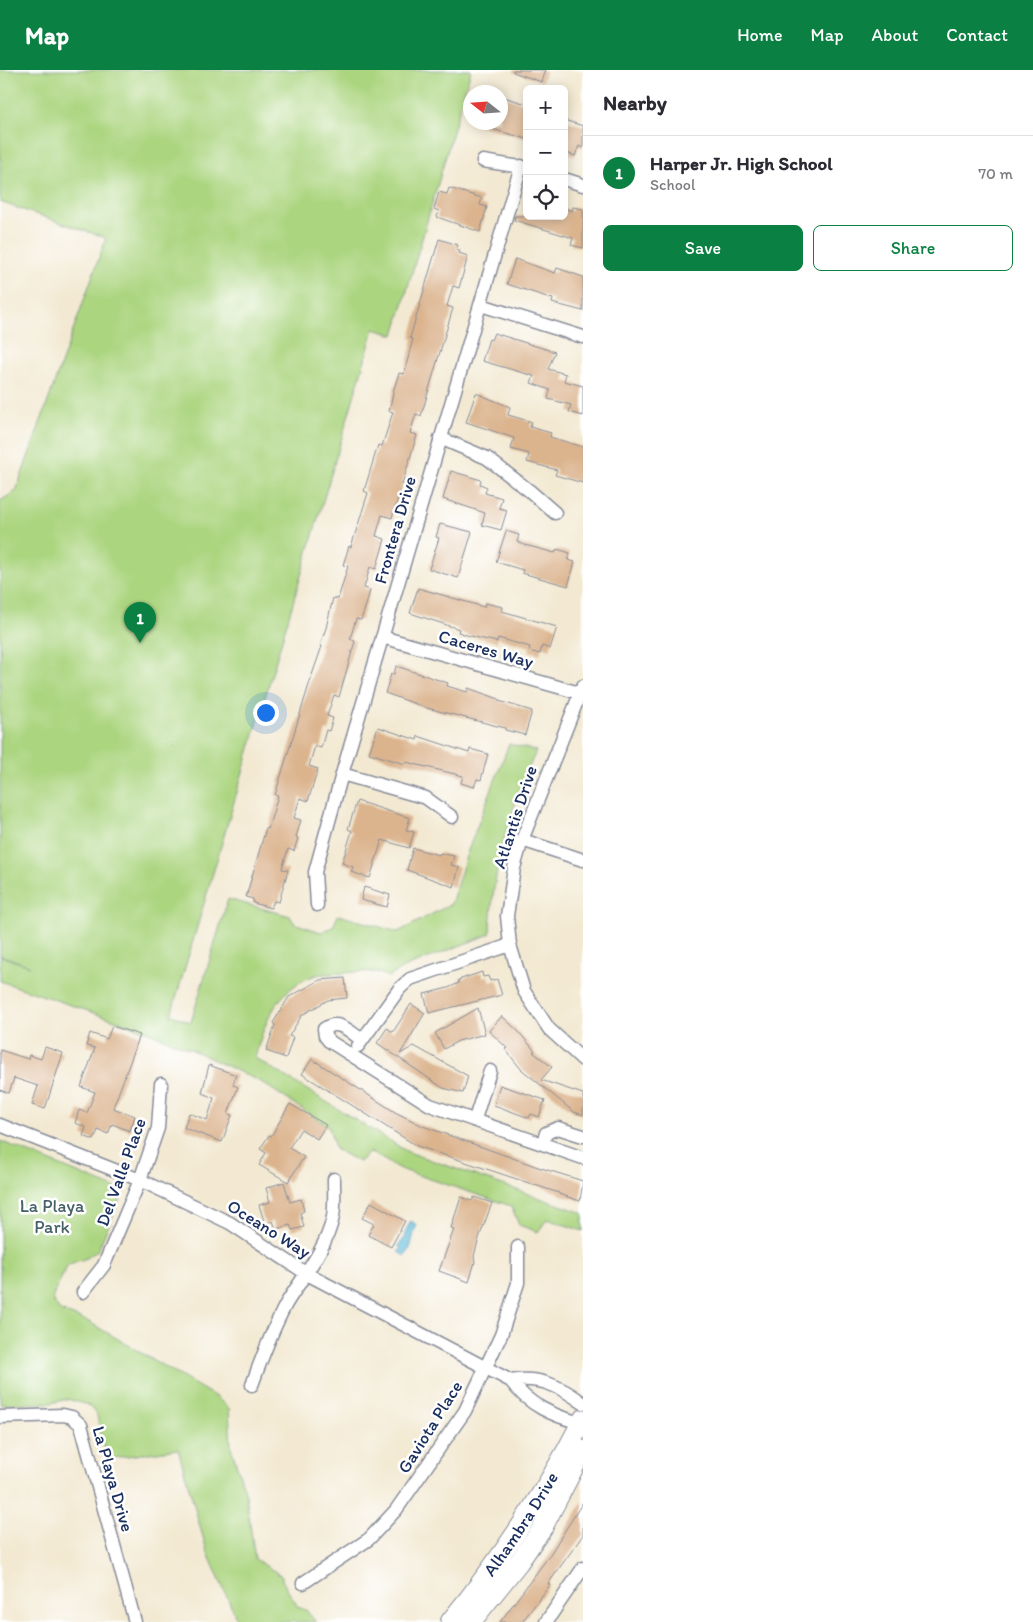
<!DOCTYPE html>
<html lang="en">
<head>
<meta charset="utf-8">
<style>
  body { margin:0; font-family:Itim,sans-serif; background:#f2f2f3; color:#2b2b33 }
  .controls { position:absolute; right:15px; top:15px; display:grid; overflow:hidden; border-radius:8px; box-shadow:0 2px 12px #0003 }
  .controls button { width:45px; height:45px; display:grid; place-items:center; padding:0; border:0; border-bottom:1px solid #e1e1e2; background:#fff; color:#2b2b33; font:25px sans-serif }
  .compass { position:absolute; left:463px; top:15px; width:45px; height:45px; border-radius:50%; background:#fff; box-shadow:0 2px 12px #0003; rotate:287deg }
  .you { position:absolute; left:265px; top:642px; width:18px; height:18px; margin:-12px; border:4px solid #fff; border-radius:50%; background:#1a73e8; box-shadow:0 0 0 8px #1a73e833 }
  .badge { display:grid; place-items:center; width:32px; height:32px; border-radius:50%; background:#0b8043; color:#fff; font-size:16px; font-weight:700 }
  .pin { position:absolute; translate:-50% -41px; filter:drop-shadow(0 1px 2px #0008) }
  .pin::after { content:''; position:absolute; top:26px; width:18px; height:15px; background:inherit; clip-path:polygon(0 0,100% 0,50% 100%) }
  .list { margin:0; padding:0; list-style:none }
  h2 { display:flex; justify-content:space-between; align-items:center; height:65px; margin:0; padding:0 20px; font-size:21px }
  h2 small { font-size:16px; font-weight:400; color:#7c7c81 }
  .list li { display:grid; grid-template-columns:32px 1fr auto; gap:15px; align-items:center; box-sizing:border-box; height:75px; padding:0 20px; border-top:1px solid #e1e1e2 }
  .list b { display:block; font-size:19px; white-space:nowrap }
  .list p { margin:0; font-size:16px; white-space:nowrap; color:#7c7c81 }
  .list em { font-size:16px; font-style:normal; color:#7c7c81 }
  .actions { display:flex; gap:10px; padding:15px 20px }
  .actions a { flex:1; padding:11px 0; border:1px solid #0b8043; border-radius:8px; text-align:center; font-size:18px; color:#0b8043 }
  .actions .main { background:#0b8043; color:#fff }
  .icon { flex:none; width:28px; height:28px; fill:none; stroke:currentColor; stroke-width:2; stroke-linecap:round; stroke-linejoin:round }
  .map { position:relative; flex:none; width:583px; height:1552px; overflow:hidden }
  header { display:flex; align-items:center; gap:30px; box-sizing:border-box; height:70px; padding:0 25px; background:#0b8043; color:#fff }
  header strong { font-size:24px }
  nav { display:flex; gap:28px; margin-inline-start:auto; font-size:18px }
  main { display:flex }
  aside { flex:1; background:#fff }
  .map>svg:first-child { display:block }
</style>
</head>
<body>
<header>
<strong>Map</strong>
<nav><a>Home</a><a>Map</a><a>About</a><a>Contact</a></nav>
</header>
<main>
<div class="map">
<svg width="583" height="1552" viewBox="0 0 583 1552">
  <rect width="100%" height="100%" fill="#fff"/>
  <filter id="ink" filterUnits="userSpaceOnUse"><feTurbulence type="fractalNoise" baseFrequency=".02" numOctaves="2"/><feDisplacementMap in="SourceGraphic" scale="10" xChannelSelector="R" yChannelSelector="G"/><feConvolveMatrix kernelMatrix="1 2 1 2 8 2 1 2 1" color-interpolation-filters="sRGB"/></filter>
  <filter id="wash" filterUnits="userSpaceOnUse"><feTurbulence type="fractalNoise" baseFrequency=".0096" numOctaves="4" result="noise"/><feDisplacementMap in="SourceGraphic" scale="20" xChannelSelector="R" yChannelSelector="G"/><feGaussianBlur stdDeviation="1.12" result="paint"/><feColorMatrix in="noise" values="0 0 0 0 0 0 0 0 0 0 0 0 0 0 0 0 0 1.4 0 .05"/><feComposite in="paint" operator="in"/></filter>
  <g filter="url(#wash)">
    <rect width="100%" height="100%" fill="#f3e9d2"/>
    <!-- green -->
    <path fill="#acd580" stroke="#64826f" d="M0,0H471L394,265L374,259L171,945L191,952L228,829L290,846L294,853L321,862L333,857L338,845L398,862L451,834L467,783L509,674L536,681C510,741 492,799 490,864L403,898L389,907C374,899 360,902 344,903C334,904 322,903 313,906C276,920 264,953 255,988L408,1082L583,1143V1161L547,1149L538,1162L519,1155L511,1136L400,1099L370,1082L359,1092L335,1079L329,1057L261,1012L190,979L141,959L0,911V886L30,896L0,885V431L16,421L106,168L0,132Z
      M0,1071L117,1119L121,1127L98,1180L87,1188L69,1194L65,1199L53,1226V1231L60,1241L89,1252L216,1327L229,1338L231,1377L246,1425L255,1489L282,1506V1510L298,1537L306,1540L316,1552H238L207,1481L178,1379L106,1389L97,1345L88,1335L67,1329L51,1333L0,1334Z"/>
    <!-- water -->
    <path fill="#5abad8" stroke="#3a749b" d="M411,1151L417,1155C412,1165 413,1178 405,1186L398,1182L401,1178L398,1176L406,1166L405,1162Z"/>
    <g id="blocks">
      <!-- building -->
      <path fill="#dbb48e" d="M513,0H546L542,12L513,2Z
        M500,26L527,34V69L478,55V52H500Z
        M564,50L583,56V78L579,76L575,86L564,82Z
        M449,118L482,128L480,135L487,137L480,162L437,147L439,141L434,139L439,122L447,124Z
        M573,137L583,139V178L571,175L573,168L514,150L515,146H564V138L572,141Z
        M439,169L458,175L456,180H460L459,183L468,186L459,218L453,216L447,236L453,238L421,346L416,344L410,363L417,365L392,448L382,445L376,466L385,469L380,486L376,499L370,497L364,518L370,520L367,532L361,550L356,549L350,569L355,571L339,627L334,625L327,646L333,648L329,661L326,660L321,678L315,676L309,696L318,699L308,731L300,728L294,748L301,750L296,767L298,768L294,781L288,779L282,799L288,800L279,832L274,831L271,838L253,833V829L246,827L266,758L268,759L278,726L275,725L312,605L322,576L320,575L326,558L333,528L338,529L348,496L343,495L349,476L351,477L368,423L364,421L378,375L382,376L393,342L389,341L394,319L399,303L404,304L413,269L410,268Z
        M515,189L555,203L557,198L583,207V241L552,233L553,229L507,214Z
        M494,263L555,282L548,299L566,304L564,311L583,316V346L569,342L571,335L548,329L550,320L531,313L534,306L482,291L489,269L491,270Z
        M476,323L510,337L508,345L532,352L530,357L551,363L550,367L583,377V413L555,405L557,400L527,392L529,384L511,379L514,368L466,352Z
        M451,401L481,410L480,414L487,417L485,423L502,428L499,438L507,440L501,460L482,455L485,443L443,429Z
        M440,454L472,462L458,508L429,499L439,468L436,467Z
        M506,461L519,465L517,472L525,475L555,483L557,479L570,483L568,490L575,492L568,516L522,503L523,500L496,492Z
        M418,518L484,537L485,533L503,537L502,541L557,557L550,579L542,576L540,584L529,581L530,577L498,568L497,572L470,566L458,562L459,559L410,543Z
        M396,596L448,613L447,616L467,622L468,618L499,629V631L532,641L525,665L505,660V658L427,638L385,623L391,604H394Z
        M378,657L417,670L418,666L469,683L470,679L488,684L481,710L477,709L474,717L461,713L463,706L406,692L405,694L369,683Z
        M357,731L410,748L406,760L414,762L409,778L382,770L370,808L351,802L353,797L342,793L352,761L348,759Z
        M413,778L439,785L440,783L454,786L451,795L459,797L454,817L407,800Z
        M364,817L390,825L387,837L361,830Z
        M482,902L483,907L488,906L490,911L497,909L502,925L429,943L424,924L448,918L459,913L458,910Z
        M345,908L347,928L328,930L302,945L289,966L293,967L286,988L266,981L275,955L273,953L289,927L320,910Z
        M411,934L425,943L400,984L414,976L468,1006L463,1023L443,1018L377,973L387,958L393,962Z
        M478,938L485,964L458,971L444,979L435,963Z
        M502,946L518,961L535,981L533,982L552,997L541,1010L583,1024V1045L574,1042L521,999L505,979L507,978L489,961Z
        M112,956L140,965L113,1038L135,1046L130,1061L112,1054L108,1064L98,1060L94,1070L83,1066L86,1057L75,1053L79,1040L87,1043L95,1022L81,1017L95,978L86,976L90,963L107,969Z
        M45,977L63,983L45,1039L32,1035L38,1016L14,1008L9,1023L0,1020V980L28,989L29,985L41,989Z
        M312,989L395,1042L423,1056L538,1097L583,1111L580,1131L559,1124V1123L417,1076L302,1004Z
        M209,995L236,1005L233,1015L238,1017L228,1044L232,1045L222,1072L184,1058L189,1043L207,1050L214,1028L202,1023Z
        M500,1015L545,1030L539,1047L531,1044L529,1048L494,1035Z
        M290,1034L326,1055L317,1069L301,1059L289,1078L304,1087L288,1112L259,1095L266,1083L260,1079L269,1065L271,1066Z
        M284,1112L290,1132L301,1129L304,1141L300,1143L304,1157L292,1160L290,1155L276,1159L273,1151L265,1154L259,1135L270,1132L266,1118Z
        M461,1127L472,1131L474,1127L492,1133L479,1168L474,1186L475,1192L469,1212L439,1201L454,1159L451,1158Z
        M371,1132L405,1151L391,1177L368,1165L374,1154L362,1148Z
        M583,1432V1465L548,1514L550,1515L522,1552H500L549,1486Z"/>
    </g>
  </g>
  <g filter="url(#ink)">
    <use href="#blocks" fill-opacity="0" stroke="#878c98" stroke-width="1"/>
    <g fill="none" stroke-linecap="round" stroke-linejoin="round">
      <!-- street casing -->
      <g stroke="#878c98" stroke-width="15">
        <path id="street" d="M483,91L527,98
          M564,109L583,115
          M481,235L583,267
          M440,368L487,388L531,422L555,443
          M382,567L583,624
          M583,616L522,770L514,798L507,846L510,875L524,921L549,959L583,990
          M342,704L426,728L452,747
          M522,770L583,790
          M317,835L315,802L342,704L521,96
          M362,970C350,962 338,948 324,959L325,966L329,971L430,1035L583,1088
          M358,976L400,918L410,909L510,875
          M475,1049L490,1001
          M0,1055L140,1110L230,1153L307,1204L511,1311C528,1335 553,1346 581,1353
          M543,1073L546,1063L558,1058L583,1066
          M83,1222L104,1195L140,1110L158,1058L161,1014
          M511,1311C539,1306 560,1316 583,1333
          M252,1315C262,1287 272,1260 286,1234C303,1206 326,1180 333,1147C335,1135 334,1121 334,1109
          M0,1347L63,1345L72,1347L81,1355L135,1552
          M303,1513L369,1469L396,1440L465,1341L501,1265L518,1213V1177
          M546,1552L583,1498"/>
      </g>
      <!-- secondary casing -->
      <g stroke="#878c98" stroke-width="21">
        <g id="secondary">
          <path id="s1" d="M450,1552C503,1487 545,1424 583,1349"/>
          <path d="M471,1552L519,1492L543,1457L583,1380"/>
        </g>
      </g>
      <!-- street -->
      <use href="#street" stroke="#fff" stroke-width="12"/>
      <!-- secondary -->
      <use href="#secondary" stroke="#fff" stroke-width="19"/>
    </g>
  </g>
  <g text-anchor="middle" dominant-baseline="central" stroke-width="5" stroke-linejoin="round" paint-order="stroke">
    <!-- street labels -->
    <g font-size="18" fill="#1b2f5e" stroke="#fff">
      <text transform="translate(395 460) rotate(-74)">Frontera Drive</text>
      <text transform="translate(486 579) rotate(16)">Caceres Way</text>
      <text transform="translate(515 747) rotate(-72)">Atlantis Drive</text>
      <text transform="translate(121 1102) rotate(-70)">Del Valle Place</text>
      <text transform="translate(269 1159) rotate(32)">Oceano Way</text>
      <text transform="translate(430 1357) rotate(-58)">Gaviota Place</text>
      <text transform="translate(113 1409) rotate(74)">La Playa Drive</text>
      <text stroke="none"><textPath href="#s1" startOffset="121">Alhambra Drive</textPath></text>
    </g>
    <!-- park labels -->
    <g font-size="18" fill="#466168" stroke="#fff">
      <text x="52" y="1136">La Playa<tspan x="52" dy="21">Park</tspan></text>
    </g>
  </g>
</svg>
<div class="controls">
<button>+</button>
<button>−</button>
<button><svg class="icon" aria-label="locate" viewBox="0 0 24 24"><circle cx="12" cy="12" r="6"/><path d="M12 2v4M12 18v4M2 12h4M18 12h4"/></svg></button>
</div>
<svg class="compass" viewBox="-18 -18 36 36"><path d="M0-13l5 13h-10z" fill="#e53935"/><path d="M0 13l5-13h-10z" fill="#7c7c81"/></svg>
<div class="you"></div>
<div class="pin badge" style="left:140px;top:573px">1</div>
</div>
<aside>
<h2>Nearby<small></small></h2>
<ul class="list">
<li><span class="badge">1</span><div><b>Harper Jr. High School</b><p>School</p></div><em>70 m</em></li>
</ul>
<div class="actions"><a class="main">Save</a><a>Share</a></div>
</aside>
</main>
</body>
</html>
